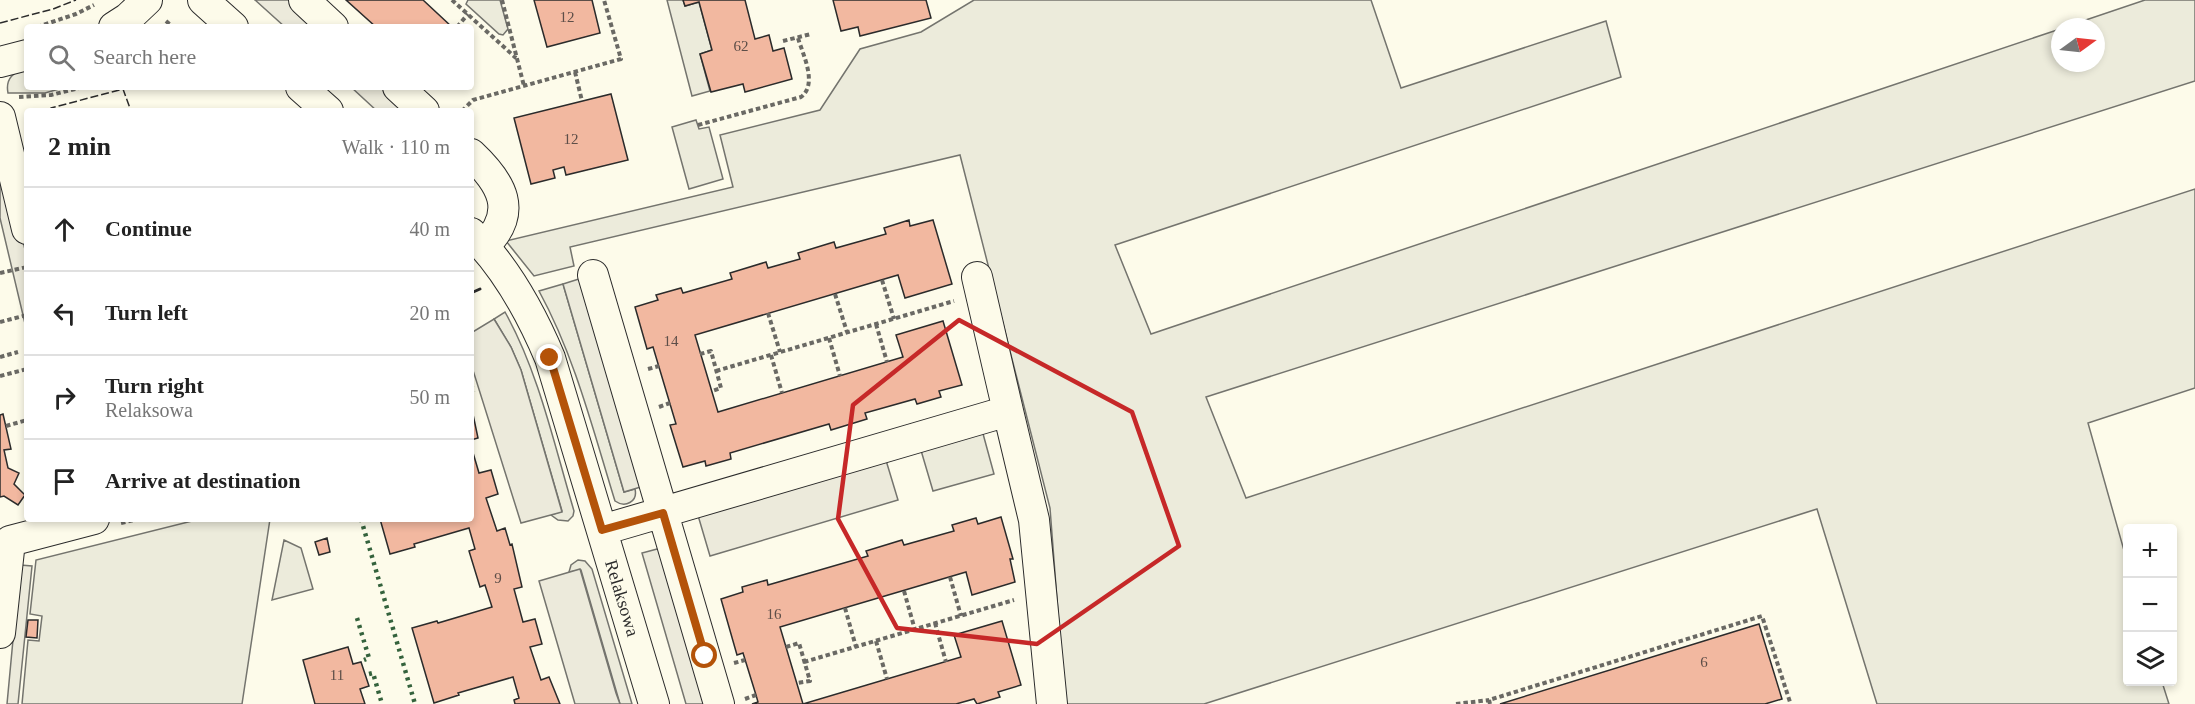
<!DOCTYPE html>
<html lang="en">
<head>
<meta charset="utf-8">
<style>
  body { margin:0; font-family:"Times New Roman",serif; background:#f6f6f6; color:#222 }
  .controls { position:absolute; right:18px; bottom:18px; display:grid; overflow:hidden; border-radius:6px; box-shadow:0 3px 9px #0003 }
  .controls button { width:54px; height:54px; display:grid; place-items:center; padding:0; border:0; border-bottom:2px solid #e0e0e0; background:#fff; color:#222; font:30px sans-serif }
  .compass { position:absolute; left:2051px; top:18px; width:54px; height:54px; border-radius:50%; background:#fff; box-shadow:0 3px 9px #0003; rotate:75deg }
  .stop { position:absolute; width:18px; height:18px; margin:-14px; border:4px solid #b45309; border-radius:50%; background:#fff }
  .stop.end { background:#b45309; border-color:#fff; box-shadow:0 2px 6px #0008 }
  .list { margin:0; padding:0; list-style:none }
  h2 { display:flex; justify-content:space-between; align-items:center; height:78px; margin:0; padding:0 24px; font-size:26px }
  h2 small { font-size:20px; font-weight:400; color:#767676 }
  .list li { display:grid; grid-template-columns:39px 1fr auto; gap:18px; align-items:center; box-sizing:border-box; height:84px; padding:0 24px; border-top:2px solid #e0e0e0 }
  .list b { display:block; font-size:22px; white-space:nowrap }
  .list p { margin:0; font-size:20px; white-space:nowrap; color:#767676 }
  .list em { font-size:20px; font-style:normal; color:#767676 }
  .icon { flex:none; width:33px; height:33px; fill:none; stroke:currentColor; stroke-width:2; stroke-linecap:round; stroke-linejoin:round }
  .map { position:relative; flex:none; width:2195px; height:704px; overflow:hidden }
  .search { position:absolute; background:#fff; box-shadow:0 3px 9px #0003; left:24px; top:24px; width:450px; height:66px; display:flex; align-items:center; gap:15px; box-sizing:border-box; padding:0 21px; border-radius:6px; color:#767676; font-size:22px }
  .panel { position:absolute; background:#fff; box-shadow:0 3px 9px #0003; left:24px; top:108px; width:450px; height:414px; border-radius:6px }
  .map>svg:first-child { display:block }
</style>
</head>
<body>
<div class="map">
<svg width="2195" height="704" viewBox="0 0 2195 704">
  <rect width="100%" height="100%" fill="#fdfbea"/>
  <!-- green -->
  <path fill="#ecebdb" stroke="#74746e" stroke-width="1.5" d="M468,0H500L508,29L503,35L499,34L466,4Z
    M667,0H683L685,6L699,2L712,50L700,54L710,91L692,96Z
    M974,0H1371L1401,88L1606,21L1621,77L1115,245L1151,334L2060,29V63H2096V27H2065L2145,0H2195V81L1206,397L1246,498L2195,189V388L2088,423L2127,561L2128,682H2162L2169,704H1877L1817,509L1204,704H1065L1050,508L960,155L570,247L574,266L534,276L506,241L733,187L720,135L820,110L860,49L921,32Z
    M27,67V87H66L45,93H8C5,78 14,72 27,67Z
    M696,120L699,129L709,127L723,179L689,189L672,127Z
    M563,284L624,492L635,489C638,502 625,508 615,501C593,430 575,357 539,291Z
    M505,312C539,373 554,444 574,511L573,516L568,521L558,520L551,515L562,511L521,370L511,347L494,319Z
    M982,430L994,474L933,491L920,447Z
    M200,519H270L242,704H22L28,640L39,641L42,616L30,614L36,560Z
    M284,540L301,548L313,589L272,600Z
    M578,560L585,561L592,569L632,704H620L581,570L569,572L571,565Z"/>
  <!-- parking -->
  <path fill="#eceadb" stroke="#74746e" stroke-width="1.5" d="M255,0H320L349,27H285Z
    M351,87H413L439,111H377Z
    M0,144L27,258V332L0,218Z
    M582,278L644,486L624,492L563,284Z
    M494,319L511,347L521,370L562,512L521,523L471,364V333Z
    M885,457L898,500L710,556L697,512Z
    M661,548L707,704H686L642,553Z
    M20,565L32,566L18,704H7Z
    M580,569L616,693L620,704H575L539,581Z"/>
  <!-- building -->
  <path fill="#f2b8a0" stroke="#2b2b2b" stroke-width="1.5" d="M346,0H423L452,27H376Z
    M534,0H592L600,33L547,47Z
    M683,0H745L755,39L769,35L773,51L784,48L792,79L745,92L743,84L711,92L700,54L712,50L699,2L685,6Z
    M833,0H926L931,18L860,36L858,27L841,31Z
    M611,94L628,160L566,175L564,167L553,170L555,178L531,184L514,118Z
    M909,220L910,226L933,220L952,284L905,298L898,275L695,335L718,412L903,357L896,335L943,321L962,385L939,391L941,397L917,404L915,399L865,413L867,419L831,430L829,424L730,453L731,459L706,466L705,461L683,467L670,425L676,424L653,347L647,349L635,307L658,300L656,295L681,288L683,293L732,279L730,273L766,262L768,268L800,259L798,253L834,242L836,248L886,234L884,228Z
    M471,405L478,438L471,440Z
    M3,414L11,449L4,450L8,468L19,473L14,484L25,495L18,505L4,496L0,497V415Z
    M471,446L479,473L491,470L498,494L486,498L497,531L505,528L510,545L512,544L522,587L514,589L523,622L535,619L542,644L530,647L541,680L549,677L560,704H515L514,700L519,698L513,677L458,693L459,695L434,703L412,628L437,621L438,623L492,607L485,585L480,587L469,551L475,549L469,528L414,544L415,547L390,554L380,519H471Z
    M1001,517L1013,559H1010L1015,582L972,595L966,572L780,627L803,704L961,657L954,635L1002,621L1021,685L998,692L1000,697L977,704L974,699L956,704H752L758,702L756,695L743,653L737,655L721,599L743,592L742,587L767,580L768,585L868,556L866,551L902,540L904,545L954,531L952,525L976,518L978,524Z
    M327,538L330,552L319,555L315,542Z
    M28,620H38L37,638L26,637Z
    M1759,624L1782,699L1765,704H1500Z
    M348,647L353,664L361,662L369,686L360,689L365,704H315L303,660Z"/>
  <g fill="none" stroke-linecap="round" stroke-linejoin="round">
    <!-- minor casing -->
    <g stroke="#2b2b2b" stroke-width="32">
      <path id="minor" d="M203,0L233,27
        M304,0L333,27
        M114,27L128,18L147,0
        M0,62L27,55
        M301,87L328,111
        M398,87L424,111
        M0,117L27,229
        M471,154C502,183 519,212 484,246
        M471,233C507,268 531,313 550,358L654,704
        M593,275L719,704
        M1008,411L1034,520L1052,704
        M602,530L1008,411L977,277
        M0,633L10,541L94,519"/>
    </g>
    <!-- path -->
    <path stroke="#6a6964" stroke-width="4" stroke-dasharray="4.5 3" stroke-linecap="butt" d="M452,0L516,58
      M502,0L524,86
      M166,21L173,27
      M37,27L76,14L94,5
      M457,27L468,14
      M783,41L811,34
      M575,72L582,101
      M19,97L51,95L83,87
      M462,111L473,100L621,59L604,0
      M698,125L801,97C818,84 803,55 798,38
      M0,273L27,267
      M882,280L894,319
      M835,294L847,332
      M768,313L780,352
      M0,322L27,315
      M876,324L887,362
      M829,338L840,376
      M700,354L711,351L721,388L712,391
      M771,355L782,393
      M0,357L18,352
      M648,369L659,366
      M716,371L954,301
      M0,376L27,369
      M659,407L670,403
      M6,426L27,420
      M121,523L138,519
      M950,577L961,616
      M904,591L915,630
      M845,608L856,647
      M935,623L946,662
      M876,641L887,679
      M786,647L799,643L810,681L797,683
      M804,662L1014,600
      M734,663L745,660
      M745,699L756,695
      M1456,704L1489,700
      M1490,704L1489,700L1762,616L1790,702"/>
    <!-- minor -->
    <use href="#minor" stroke="#fdfbea" stroke-width="30"/>
    <!-- hedge -->
    <path stroke="#34623c" stroke-width="4.5" stroke-dasharray="3 4.5" stroke-linecap="butt" d="M471,385L474,392
      M361,519L415,704
      M357,618L369,658L364,660
      M369,674L373,673L382,704"/>
    <!-- fence -->
    <path stroke="#2b2b2b" stroke-width="1.5" stroke-dasharray="8 3" stroke-linecap="butt" d="M0,23L53,9L76,0
      M52,111L51,108L123,89L131,111"/>
    <!-- wall -->
    <path stroke="#2b2b2b" stroke-width="3" d="M471,293L480,289"/>
  </g>
  <g fill="none" stroke-linecap="round" stroke-linejoin="round">
    <!-- route -->
    <path stroke="#b45309" stroke-width="8" d="M550,358L602,530L663,513L705,656"/>
  </g>
  <!-- marked area -->
  <path fill="none" stroke="#c62828" stroke-width="4.5" stroke-linejoin="round" d="M959,320L1132,412L1179,546L1037,644L897,628L838,519L853,405Z"/>
  <g text-anchor="middle" dominant-baseline="central" stroke-width="4.5" stroke-linejoin="round" paint-order="stroke">
    <!-- number labels -->
    <g font-size="15" fill="#5d4e48">
      <text x="567" y="17">12</text>
      <text x="741" y="46">62</text>
      <text x="571" y="139">12</text>
      <text x="671" y="341">14</text>
      <text x="498" y="578">9</text>
      <text x="774" y="614">16</text>
      <text x="1704" y="662">6</text>
      <text x="337" y="675">11</text>
    </g>
    <!-- street labels -->
    <g font-size="18" fill="#2b2b2b" stroke="#fdfbea">
      <text transform="translate(622 598) rotate(73)">Relaksowa</text>
    </g>
  </g>
</svg>
<div class="controls">
<button>+</button>
<button>−</button>
<button><svg class="icon" aria-label="layers" viewBox="0 0 24 24"><path d="M12 4l9 5-9 5-9-5zM3 14l9 5 9-5"/></svg></button>
</div>
<svg class="compass" viewBox="-18 -18 36 36"><path d="M0-13l5 13h-10z" fill="#e53935"/><path d="M0 13l5-13h-10z" fill="#767676"/></svg>
<div class="stop" style="left:705px;top:656px"></div>
<div class="stop end" style="left:550px;top:358px"></div>
<div class="search"><svg class="icon" aria-label="search" viewBox="0 0 24 24"><circle cx="10" cy="10" r="6"/><path d="M15 15l6 6"/></svg>Search here</div>
<section class="panel">
<h2>2 min<small>Walk · 110 m</small></h2>
<ul class="list">
<li><svg class="icon" aria-label="ahead" viewBox="0 0 24 24"><path d="M12 20V5M6 11l6-6 6 6"/></svg><div><b>Continue</b></div><em>40 m</em></li>
<li><svg class="icon" aria-label="left" viewBox="0 0 24 24"><path d="M17 20v-9H6M10 6l-5 5 5 5"/></svg><div><b>Turn left</b></div><em>20 m</em></li>
<li><svg class="icon" aria-label="right" viewBox="0 0 24 24"><path d="M7 20v-9h11M14 6l5 5-5 5"/></svg><div><b>Turn right</b><p>Relaksowa</p></div><em>50 m</em></li>
<li><svg class="icon" aria-label="arrive" viewBox="0 0 24 24"><path d="M6 21V4h12l-3 4 3 4H6"/></svg><div><b>Arrive at destination</b></div></li>
</ul>
</section>
</div>
</body>
</html>
